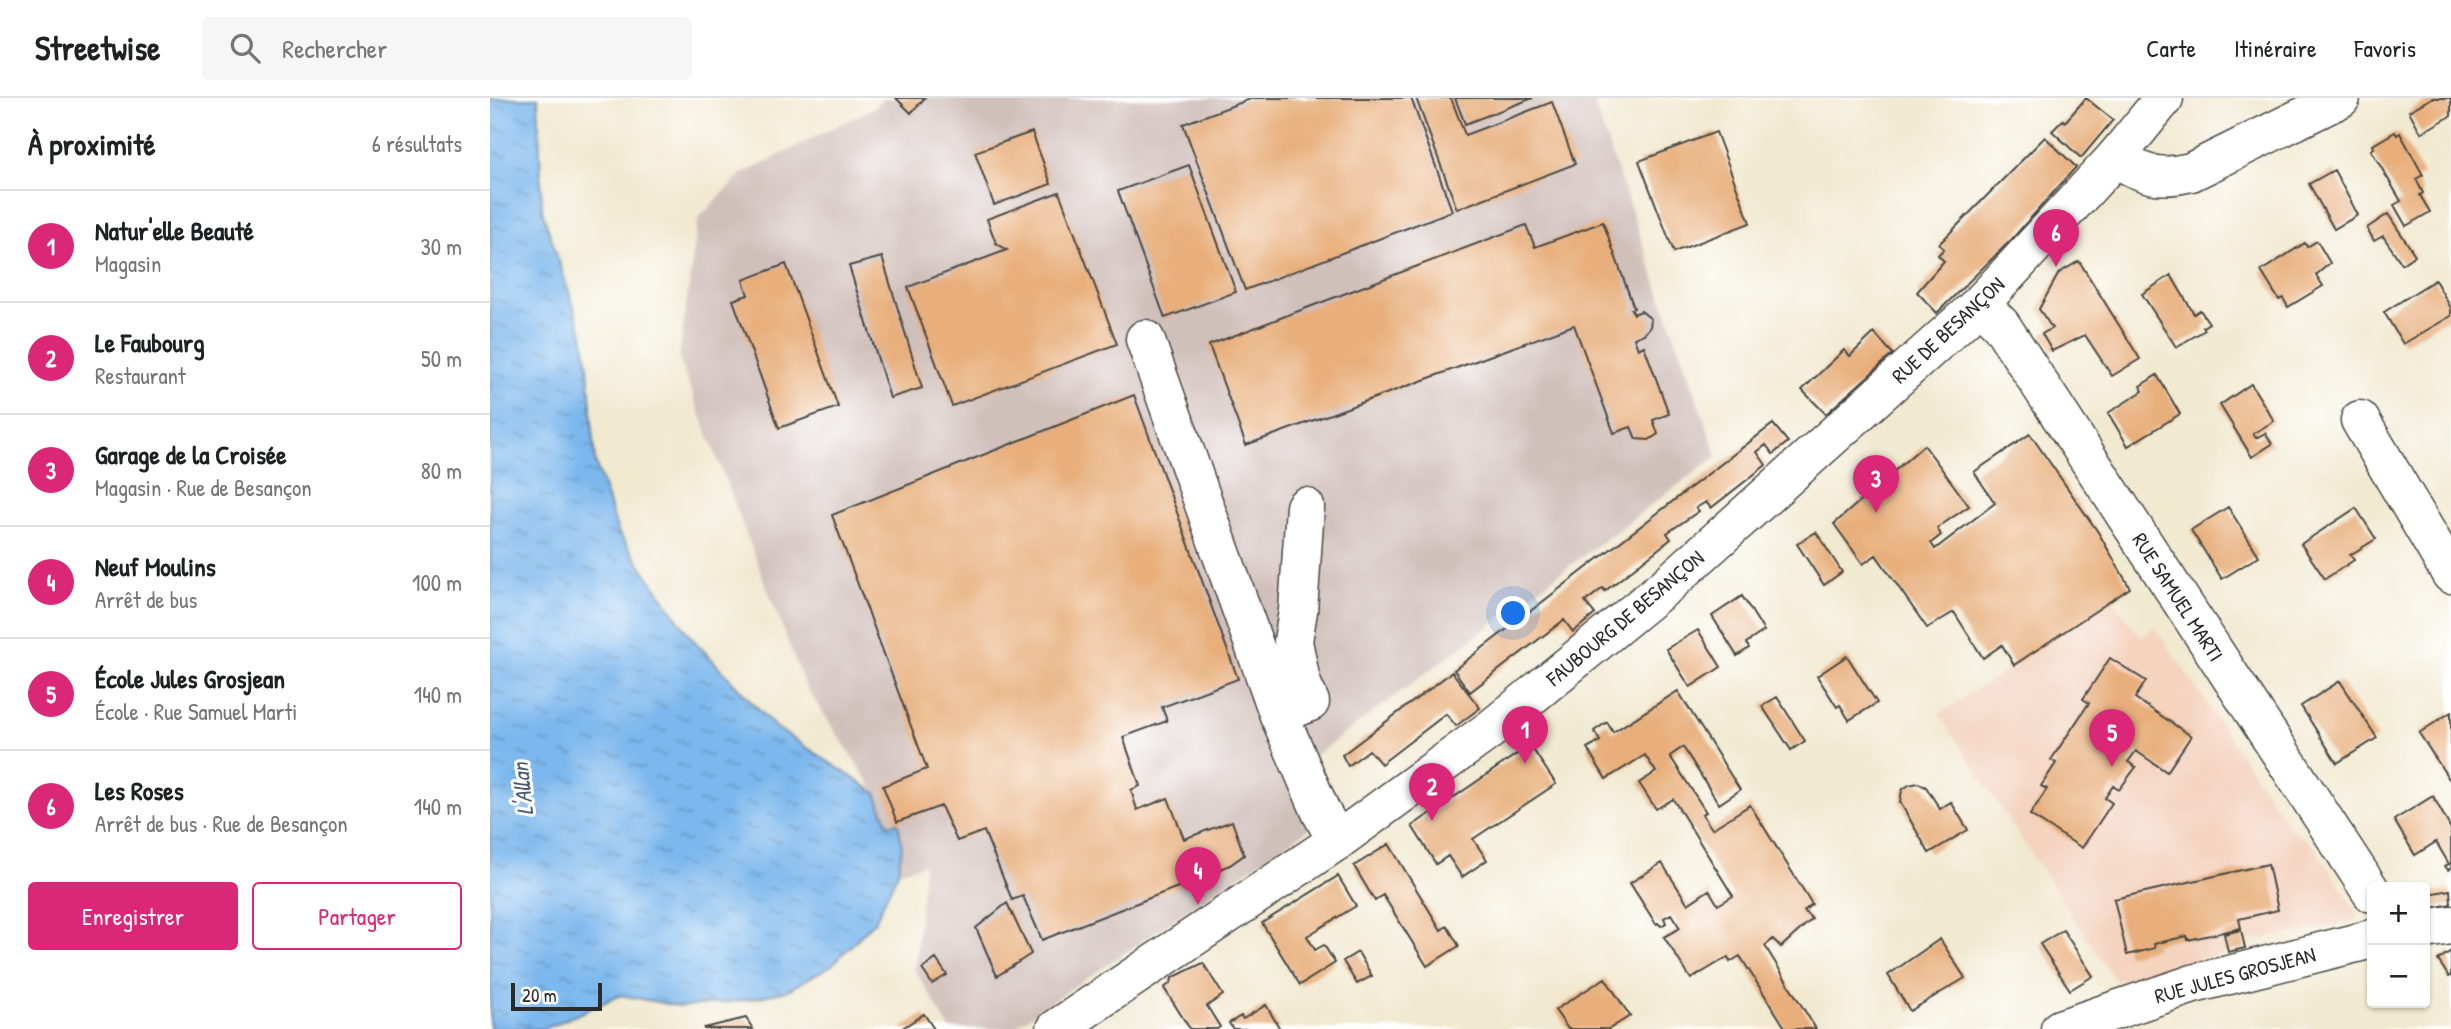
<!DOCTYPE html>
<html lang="fr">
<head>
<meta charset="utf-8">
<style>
  body { margin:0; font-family:"Patrick Hand",sans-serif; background:#f6f6f6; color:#202124 }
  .controls { position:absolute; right:21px; bottom:21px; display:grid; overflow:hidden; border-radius:7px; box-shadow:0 2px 5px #0004 }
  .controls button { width:63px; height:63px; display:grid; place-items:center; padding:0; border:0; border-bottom:2px solid #e0e0e0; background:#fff; color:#202124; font:35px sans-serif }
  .scale { position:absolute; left:21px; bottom:18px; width:91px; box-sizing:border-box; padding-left:7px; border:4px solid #2b2b2b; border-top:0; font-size:19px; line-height:24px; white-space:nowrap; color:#2b2b2b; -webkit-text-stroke:5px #fff; paint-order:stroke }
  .you { position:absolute; left:1024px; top:516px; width:24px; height:24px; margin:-18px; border:5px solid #fff; border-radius:50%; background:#1a73e8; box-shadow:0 0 0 10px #1a73e833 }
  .badge { display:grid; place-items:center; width:46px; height:46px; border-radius:50%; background:#db2777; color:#fff; font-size:23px; font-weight:700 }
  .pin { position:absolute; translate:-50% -58px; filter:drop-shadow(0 2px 4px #0008) }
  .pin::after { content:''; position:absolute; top:37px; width:24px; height:21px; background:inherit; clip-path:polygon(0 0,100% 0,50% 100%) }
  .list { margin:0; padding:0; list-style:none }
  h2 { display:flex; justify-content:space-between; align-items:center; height:91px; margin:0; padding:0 28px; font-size:30px }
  h2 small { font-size:23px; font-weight:400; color:#757577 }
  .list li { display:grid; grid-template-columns:46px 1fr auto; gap:21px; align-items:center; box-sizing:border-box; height:112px; padding:0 28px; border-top:2px solid #e0e0e0 }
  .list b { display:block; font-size:26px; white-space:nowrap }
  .list p { margin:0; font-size:23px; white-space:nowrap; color:#757577 }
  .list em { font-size:23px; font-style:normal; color:#757577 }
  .actions { display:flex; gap:14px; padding:21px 28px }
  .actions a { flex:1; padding:16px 0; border:2px solid #db2777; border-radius:7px; text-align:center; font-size:24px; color:#db2777 }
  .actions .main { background:#db2777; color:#fff }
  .icon { flex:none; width:38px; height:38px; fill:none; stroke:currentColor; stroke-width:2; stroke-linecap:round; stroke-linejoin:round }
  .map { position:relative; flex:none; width:1961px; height:931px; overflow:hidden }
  header { display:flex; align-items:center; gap:42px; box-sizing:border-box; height:98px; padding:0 35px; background:#fff; border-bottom:2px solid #e0e0e0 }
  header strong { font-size:33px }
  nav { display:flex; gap:38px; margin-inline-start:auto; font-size:24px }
  .search { width:490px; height:63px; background:#f6f6f6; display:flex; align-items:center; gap:18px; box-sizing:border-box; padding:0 24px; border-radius:7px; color:#757577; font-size:26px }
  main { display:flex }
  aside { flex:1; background:#fff }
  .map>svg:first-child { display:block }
</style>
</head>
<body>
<header>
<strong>Streetwise</strong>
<div class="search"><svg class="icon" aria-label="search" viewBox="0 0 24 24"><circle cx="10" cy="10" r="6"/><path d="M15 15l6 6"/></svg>Rechercher</div>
<nav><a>Carte</a><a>Itinéraire</a><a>Favoris</a></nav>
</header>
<main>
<aside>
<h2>À proximité<small>6 résultats</small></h2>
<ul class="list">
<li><span class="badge">1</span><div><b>Natur'elle Beauté</b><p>Magasin</p></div><em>30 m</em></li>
<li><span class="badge">2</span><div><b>Le Faubourg</b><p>Restaurant</p></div><em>50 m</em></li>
<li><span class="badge">3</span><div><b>Garage de la Croisée</b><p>Magasin · Rue de Besançon</p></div><em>80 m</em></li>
<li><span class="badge">4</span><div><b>Neuf Moulins</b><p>Arrêt de bus</p></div><em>100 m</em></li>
<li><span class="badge">5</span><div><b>École Jules Grosjean</b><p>École · Rue Samuel Marti</p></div><em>140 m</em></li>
<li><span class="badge">6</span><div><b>Les Roses</b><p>Arrêt de bus · Rue de Besançon</p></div><em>140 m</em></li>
</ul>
<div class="actions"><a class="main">Enregistrer</a><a>Partager</a></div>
</aside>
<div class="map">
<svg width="1961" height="931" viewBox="0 0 1961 931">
  <defs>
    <pattern id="water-ripples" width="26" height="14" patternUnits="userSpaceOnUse" patternTransform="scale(1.75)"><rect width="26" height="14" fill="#7cb7ed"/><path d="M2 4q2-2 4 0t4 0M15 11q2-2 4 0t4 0" fill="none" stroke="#6695c0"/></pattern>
  </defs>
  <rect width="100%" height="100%" fill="#fff"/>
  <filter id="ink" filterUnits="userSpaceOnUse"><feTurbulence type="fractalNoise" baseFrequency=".0143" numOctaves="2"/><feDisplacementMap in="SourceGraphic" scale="14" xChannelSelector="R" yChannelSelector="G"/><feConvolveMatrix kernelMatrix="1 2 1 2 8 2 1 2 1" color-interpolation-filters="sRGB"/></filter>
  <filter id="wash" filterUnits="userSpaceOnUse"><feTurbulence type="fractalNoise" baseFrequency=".00686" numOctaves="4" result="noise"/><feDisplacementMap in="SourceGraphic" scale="28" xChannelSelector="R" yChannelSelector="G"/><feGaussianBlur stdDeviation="1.57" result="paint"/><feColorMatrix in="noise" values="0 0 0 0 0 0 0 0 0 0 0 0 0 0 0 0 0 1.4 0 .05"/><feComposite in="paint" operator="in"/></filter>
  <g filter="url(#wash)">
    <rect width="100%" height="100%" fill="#f1e9d0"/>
    <!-- built -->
    <path fill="#f4d3bf" d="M1623,502L1651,540L1665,529L1801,731L1824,749L1869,817L1865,823L1755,844V850L1626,884L1449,616Z"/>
    <!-- industrial -->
    <path fill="#d0c0bb" d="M395,0H1115L1104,6L1227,358L799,677L825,727L521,931H460L425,872L434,766L408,774L412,749L407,725L398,727L386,695L314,586L189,261L208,121L252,76L385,9Z"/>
    <!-- water -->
    <path fill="url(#water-ripples)" stroke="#54718c" stroke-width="2" d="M0,0H48L52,112L93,237L98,268L105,363L128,434L199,537L284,628L386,695L398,727L408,725L412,749L408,774L385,823L342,867L296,893L256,902L191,909L131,897L54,931H0Z"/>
    <g id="blocks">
      <!-- building -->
      <path fill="#e8af7b" d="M406,0H435L421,15Z
        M763,0H921L962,113L755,192L693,26Z
        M926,0H961L975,37L1062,4L1085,66L967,111Z
        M965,0H1043L975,26Z
        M1596,0L1623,22L1591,60L1562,33L1573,22L1575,24Z
        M1942,0H1961V18L1931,35L1919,13Z
        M542,34L561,86L504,107L485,54Z
        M1226,34L1260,125L1184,154L1149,63Z
        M1905,34L1907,37L1910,35L1933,77L1926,81L1933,95L1930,97L1940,114L1916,128L1904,107L1911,103L1881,52L1884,50L1883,47Z
        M1555,39L1586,69L1521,142L1447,215L1427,194L1454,163L1448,157L1454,151L1449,146Z
        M699,67L746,194L675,220L628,93Z
        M1844,72L1868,117L1844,131L1819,86Z
        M569,94L627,246L462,308L418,189L517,152L506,145L497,121Z
        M1898,116L1925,157L1912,166L1893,138L1884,143L1877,130Z
        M1113,124L1144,210L1141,211L1144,216L1151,213L1161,221L1160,229L1154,236L1144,240L1148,251L1154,248L1179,316L1163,322L1168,336L1159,342L1146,341L1141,329L1124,335L1084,227L756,347L719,247L1036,127L1045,149Z
        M1827,143L1840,165L1826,177L1833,188L1798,209L1793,200L1789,202L1771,173L1815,145L1817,149Z
        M392,159L432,290L400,300L359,168Z
        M1589,163L1650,261L1622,278L1595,237L1562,253L1552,236L1562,230L1549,211L1569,175Z
        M296,166L348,309L289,330L243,202L258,197L253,182Z
        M1681,177L1704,216L1710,212L1719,225L1713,229L1715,232L1686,249L1652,196Z
        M1945,182L1961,210V218L1913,246L1894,214Z
        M1384,235L1403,256L1336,316L1312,292L1354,252L1360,258Z
        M1667,277L1690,316L1638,348L1618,315L1653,293L1650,288Z
        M1761,286L1784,323L1763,336L1766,340L1775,335L1782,346L1762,359L1730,307Z
        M644,297L748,581L672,609L677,623L633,639L650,688L641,692L647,712L678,700L694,741L742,723L754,757L740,767L688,787V789L552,842L533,798L522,802L494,733L467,743L451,708L407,724L393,688L437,671L342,417Z
        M1283,326L1298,344L1283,356L1276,347L1267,354L1276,367L1221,410L1216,404L1206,410L1209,413L1177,435L1181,441L1115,493L1113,490L1095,504L1105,516L1083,534L1074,522L980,594L964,572Z
        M1540,336L1608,434L1640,490L1524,567L1512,547L1493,560L1464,514L1437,530L1386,457L1373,466L1344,426L1434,347L1479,408L1447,430L1451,437L1441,445L1445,451L1505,405L1484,374Z
        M1738,409L1769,458L1732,481L1701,432Z
        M1866,410L1886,441L1860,457L1864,462L1835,481L1811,446Z
        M1326,434L1352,474L1334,487L1307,446Z
        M1252,498L1274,533L1256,545L1259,550L1247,558L1222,518Z
        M1208,532L1231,569L1200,589L1176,551Z
        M1357,558L1387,605L1359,622L1350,607L1347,609L1327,578Z
        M1620,560L1656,583L1645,600L1701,638L1677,674L1646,653L1638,664L1646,669L1629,692L1623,688L1615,700L1622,705L1592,750L1540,717L1557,691L1551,688L1566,665L1561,662L1599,605L1593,601Z
        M962,574L990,610L966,628L956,616L891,666L879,652L858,668L852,657Z
        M1850,583L1887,640L1847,665L1811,608Z
        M1188,593L1250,692L1229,706L1193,649L1180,658L1216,714L1212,716L1222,731L1260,707L1322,806L1314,813L1322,821L1291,849L1283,841L1275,848L1326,931H1296L1250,858L1240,864L1238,859L1201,881L1174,839L1190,830L1181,816L1174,820L1176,825L1171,828L1168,825L1166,826L1140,785L1172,765L1198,806L1219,792L1228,807L1243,798L1183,701L1166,711L1149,685L1166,674L1155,657L1116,681L1097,650L1110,643L1104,633L1117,624L1123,634Z
        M1287,599L1315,643L1301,652L1272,608Z
        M1961,614V680L1959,681L1929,635Z
        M1040,647L1066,686L983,741L997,762L972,779L958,758L946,766L922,728Z
        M1428,685L1436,689L1450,711L1461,704L1478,732L1439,755L1410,704L1412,692L1419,687Z
        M1943,698L1961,731V770L1958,772L1955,768L1959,766L1946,744L1925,757L1904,722Z
        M899,746L951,832L957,828L969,848L937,868L893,797L885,803L864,768Z
        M1778,766L1788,812L1749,821L1751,830L1698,842L1697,838L1664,846L1665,850L1637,857L1624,801Z
        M848,778L866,808L817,838L825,852L834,847L845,865L810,887L772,825Z
        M1960,792L1961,806L1942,810L1939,796Z
        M517,805L541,856L507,878L486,830Z
        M1573,832L1603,878L1580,892L1550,846Z
        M1751,832L1755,850L1738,854L1734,836Z
        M1450,841L1475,880L1420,913L1398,877Z
        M1961,853V878L1959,879L1948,862Z
        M868,854L882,878L867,886L853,863Z
        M446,861L457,877L442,886L432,871Z
        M713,865L733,897L717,908L730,929L727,931H700L674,890L681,885L682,880Z
        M1115,880L1140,918L1119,931H1078L1065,912Z
        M776,907L790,931H743L739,925L751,918L753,921Z
        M434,916L444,931H411Z
        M256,920L263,931H214V930Z"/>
    </g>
  </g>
  <g filter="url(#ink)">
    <use href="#blocks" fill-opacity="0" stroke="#494844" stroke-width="2"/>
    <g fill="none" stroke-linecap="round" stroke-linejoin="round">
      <!-- minor casing -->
      <g stroke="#494844" stroke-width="41">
        <path id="minor" d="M1625,60C1655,77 1668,82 1701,74L1851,0
          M1490,206L1511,227L1882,795
          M655,241L789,617L831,714L847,743
          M1870,322L1961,476
          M789,617L820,604L811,584L803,543L808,513L815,409
          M1935,831L1961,827
          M1570,931L1703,886L1882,841"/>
      </g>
      <!-- major casing -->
      <g stroke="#494844" stroke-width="41">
        <path id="major" d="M566,931L847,743L910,697L1001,631L1176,488L1490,206L1625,60L1674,0"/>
      </g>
      <!-- minor -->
      <use href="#minor" stroke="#fff" stroke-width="38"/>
      <!-- major -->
      <use href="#major" stroke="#fff" stroke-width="38"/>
    </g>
  </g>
  <g text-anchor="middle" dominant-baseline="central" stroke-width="6" stroke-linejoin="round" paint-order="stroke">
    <!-- street labels -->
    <g font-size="21" fill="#2b2b2b" stroke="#fff">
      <text transform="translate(1458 232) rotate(-43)">RUE DE BESANÇON</text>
      <text transform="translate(1688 499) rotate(57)">RUE SAMUEL MARTI</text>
      <text transform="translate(1135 520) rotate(-40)">FAUBOURG DE BESANÇON</text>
      <text transform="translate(1745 877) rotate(-15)">RUE JULES GROSJEAN</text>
    </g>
    <!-- water labels -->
    <g font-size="23" font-style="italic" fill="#475c6f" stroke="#fff">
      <text transform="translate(32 691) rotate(-96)">L'Allan</text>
    </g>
  </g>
</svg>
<div class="controls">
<button>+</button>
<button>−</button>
</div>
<div class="scale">20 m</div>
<div class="you"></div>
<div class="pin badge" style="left:1035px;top:666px">1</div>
<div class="pin badge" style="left:942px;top:723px">2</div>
<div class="pin badge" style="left:1386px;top:415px">3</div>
<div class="pin badge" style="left:708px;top:807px">4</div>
<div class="pin badge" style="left:1622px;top:669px">5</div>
<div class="pin badge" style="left:1566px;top:169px">6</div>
</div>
</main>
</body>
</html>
